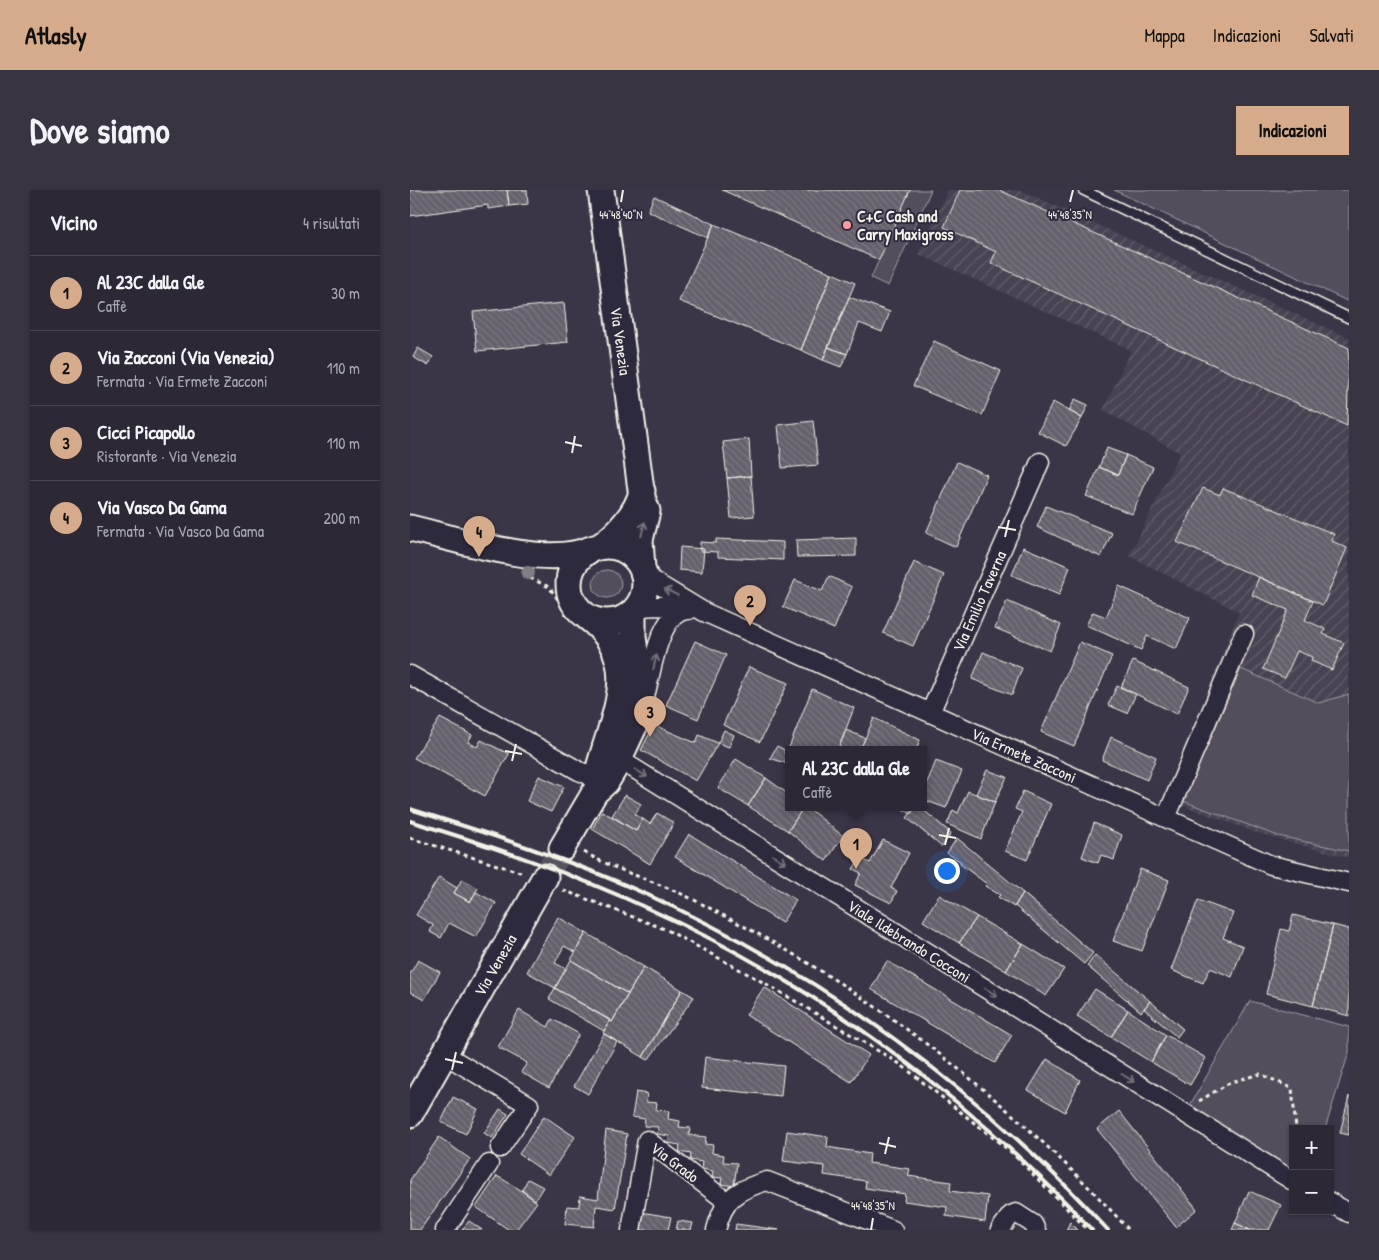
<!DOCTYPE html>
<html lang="it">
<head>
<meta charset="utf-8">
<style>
  body { margin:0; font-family:"Patrick Hand",sans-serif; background:#383441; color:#f1f3f6 }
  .controls { position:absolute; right:15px; bottom:15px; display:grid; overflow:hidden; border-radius:0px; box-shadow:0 1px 4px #0004 }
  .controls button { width:45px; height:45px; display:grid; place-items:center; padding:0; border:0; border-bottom:1px solid #484450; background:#2c2835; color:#f1f3f6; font:25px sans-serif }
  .you { position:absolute; left:536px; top:680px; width:18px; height:18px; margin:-12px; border:4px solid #fff; border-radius:50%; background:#1a73e8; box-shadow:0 0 0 8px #1a73e833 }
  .badge { display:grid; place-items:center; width:32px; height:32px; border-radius:50%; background:#d6ab8b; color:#111; font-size:16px; font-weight:700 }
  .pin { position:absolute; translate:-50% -41px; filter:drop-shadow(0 1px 2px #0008) }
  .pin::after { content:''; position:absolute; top:26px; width:18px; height:15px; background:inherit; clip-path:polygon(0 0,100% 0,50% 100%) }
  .popup { position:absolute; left:375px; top:556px; width:142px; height:65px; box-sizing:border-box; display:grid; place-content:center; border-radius:0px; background:#2c2835; filter:drop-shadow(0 1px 4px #0005); font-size:16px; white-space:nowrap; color:#a6a6ad }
  .popup b { font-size:19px; color:#f1f3f6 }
  .popup::after { content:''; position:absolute; left:50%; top:100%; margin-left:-10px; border:10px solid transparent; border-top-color:#2c2835 }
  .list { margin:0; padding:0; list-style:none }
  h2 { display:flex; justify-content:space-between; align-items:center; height:65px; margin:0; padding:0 20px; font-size:21px }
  h2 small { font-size:16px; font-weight:400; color:#a6a6ad }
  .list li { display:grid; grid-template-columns:32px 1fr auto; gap:15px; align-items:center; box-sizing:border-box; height:75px; padding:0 20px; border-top:1px solid #484450 }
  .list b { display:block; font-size:19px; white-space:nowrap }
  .list p { margin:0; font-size:16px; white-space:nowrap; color:#a6a6ad }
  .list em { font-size:16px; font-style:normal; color:#a6a6ad }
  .map { position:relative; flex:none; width:939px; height:1040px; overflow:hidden; border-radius:0px }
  header { display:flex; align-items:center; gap:30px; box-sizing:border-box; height:70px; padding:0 25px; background:#d6ab8b; color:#111 }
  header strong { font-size:24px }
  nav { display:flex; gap:28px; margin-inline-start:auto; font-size:18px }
  .intro { display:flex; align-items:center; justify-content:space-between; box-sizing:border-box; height:120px; padding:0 30px }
  h1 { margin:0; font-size:35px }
  .button { padding:12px 22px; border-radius:0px; background:#d6ab8b; color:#111; font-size:18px; font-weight:700 }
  main { display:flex; gap:30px; padding:0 30px }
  aside { flex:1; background:#2c2835; border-radius:0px; box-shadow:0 1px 4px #0004 }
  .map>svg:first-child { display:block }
</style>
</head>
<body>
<header>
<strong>Atlasly</strong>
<nav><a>Mappa</a><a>Indicazioni</a><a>Salvati</a></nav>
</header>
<div class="intro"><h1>Dove siamo</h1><a class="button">Indicazioni</a></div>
<main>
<aside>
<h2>Vicino<small>4 risultati</small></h2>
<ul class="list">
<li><span class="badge">1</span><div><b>Al 23C dalla Gle</b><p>Caffè</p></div><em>30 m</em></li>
<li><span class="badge">2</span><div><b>Via Zacconi (Via Venezia)</b><p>Fermata · Via Ermete Zacconi</p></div><em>110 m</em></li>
<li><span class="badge">3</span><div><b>Cicci Picapollo</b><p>Ristorante · Via Venezia</p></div><em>110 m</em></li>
<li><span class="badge">4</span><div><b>Via Vasco Da Gama</b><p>Fermata · Via Vasco Da Gama</p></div><em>200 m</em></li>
</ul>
</aside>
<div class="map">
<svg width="939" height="1040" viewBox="0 0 939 1040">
  <defs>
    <pattern id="industrial-furrows" width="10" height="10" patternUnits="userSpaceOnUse" patternTransform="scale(1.25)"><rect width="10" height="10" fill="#484352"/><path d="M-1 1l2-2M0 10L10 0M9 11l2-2" fill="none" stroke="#635f6b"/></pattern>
    <pattern id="building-back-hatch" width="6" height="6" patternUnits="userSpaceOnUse" patternTransform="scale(1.25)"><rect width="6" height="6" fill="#65616c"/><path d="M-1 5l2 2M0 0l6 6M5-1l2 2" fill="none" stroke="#7c7881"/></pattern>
  </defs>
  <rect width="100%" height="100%" fill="#3b3647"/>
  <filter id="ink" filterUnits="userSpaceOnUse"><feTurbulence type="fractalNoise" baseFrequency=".02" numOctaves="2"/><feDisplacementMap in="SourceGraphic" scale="10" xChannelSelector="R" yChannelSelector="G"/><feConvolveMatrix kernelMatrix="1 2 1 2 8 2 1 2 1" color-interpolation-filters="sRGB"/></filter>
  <g filter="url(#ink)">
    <!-- industrial -->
    <path fill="url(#industrial-furrows)" d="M538,0H610L939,148V668L847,643L755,609L829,422L719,366L770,263L693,220L721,160L508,64Z"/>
    <!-- green -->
    <path fill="#534e5c" stroke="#a4a0a2" d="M500,0H521L478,96L461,88Z
      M704,0H939V112Z
      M183 394a14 14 0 1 1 28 0a14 14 0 1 1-28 0Z
      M831,479L909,513L939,504V661L868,646L773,611Z
      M840,811L939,837V862L915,939H883V980L776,922Z"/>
    <!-- building -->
    <path fill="url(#building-back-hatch)" stroke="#f4f1e8" d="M0,0H97L99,16L78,19V15L0,26Z
      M97,0H117L118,14L99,16Z
      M312,0H500L469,70Z
      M550,0H589L939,158L937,236L581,73L586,62L534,37Z
      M244,6L304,34L298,48L238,21Z
      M304,34L422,83L391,160L269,111Z
      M422,83L445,93L413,170L391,160Z
      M439,107L480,122L472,142L449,133L437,164L418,157Z
      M154,113L158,152L67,161L63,122Z
      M524,151L591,181L572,225L503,196Z
      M418,157L437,164L431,177L413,170Z
      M8,158L23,167L18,176L3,167Z
      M665,209L678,215L672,228L659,221Z
      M643,212L672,228L656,256L628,242Z
      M403,231L408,275L372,278L368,235Z
      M339,249L341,286L317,288L313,252Z
      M697,258L716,265L708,285L689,277Z
      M716,265L743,277L722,324L676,306L689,277L708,285Z
      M547,272L577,285L546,357L516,343Z
      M341,286L344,326L321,328L317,288Z
      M793,298L810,305L813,298L924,344L922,351L937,358L913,415L767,352Z
      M636,316L702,343L691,367L627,337Z
      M446,348V366L387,367L386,350Z
      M306,349L373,352V370L308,367V362L290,361V352L306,353Z
      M270,357L294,359L292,382L269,380Z
      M613,357L660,377L649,405L602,385Z
      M504,372L534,385L503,456L473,443Z
      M419,386L442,397L424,439L373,417L385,390L412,401Z
      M849,387L903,411L895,430L915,439L913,444L934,453L922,480L901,471L902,467L887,461L875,488L853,479L878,420L842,405Z
      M709,396L780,428L766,459L737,446L731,460L676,435L683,422L696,427Z
      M597,411L651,435L640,461L585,438Z
      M285,451L316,465L288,529L256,515Z
      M670,452L702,466L664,556L631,542Z
      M573,462L612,478L602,505L562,489Z
      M723,471L779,497L767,524L711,497Z
      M339,477L378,493L350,552L313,535Z
      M707,496L726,504L717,523L698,515Z
      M402,499L444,518L428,560H378Z
      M30,528L62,545L58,552L67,557L71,550L99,564L75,606L4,568Z
      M464,528L510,550L506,560H450Z
      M244,535L286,553L289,545L308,553L286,591L231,560Z
      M314,540L324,545L319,557L308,553Z
      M436,540L455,548L450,560H428Z
      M701,547L746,567L737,590L692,570Z
      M367,556L375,560L374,563L378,565V574L360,568Z
      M326,569L356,588L338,616L308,598Z
      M526,571L552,581L536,618L514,610V600Z
      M577,580L597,587L585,612L566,604Z
      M129,586L154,597L141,622L117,611Z
      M356,588L378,604V618H393L378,641L338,616Z
      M558,601L585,612L571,649L537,634L543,620L548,623Z
      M613,601L641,614L617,670L595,661L612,622L605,619Z
      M215,605L231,614L225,625L233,629L226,641L202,626Z
      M393,618H398L433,646L416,671L378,641Z
      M491,618H504L501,624Z
      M504,618H511L541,643L532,657L497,628Z
      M192,621L226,641L233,629L240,634L247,623L264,633L240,674L182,639Z
      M684,633L712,645L704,670L691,665L688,673L672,667Z
      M279,644L386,710L372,733L265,667Z
      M547,648L613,703L604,717L588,707L590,705L575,696L577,694L550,674L551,672L537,663Z
      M473,650L499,663L481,698L487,701L481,713L445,695L451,683L443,679L450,668L460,673Z
      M730,679L759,690L732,761L703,751Z
      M29,687L47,698L44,703L60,712L66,702L86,713L66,747L39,733L31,748L20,742L23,735L6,725Z
      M52,689L68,698L60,712L44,703Z
      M613,703L683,763L674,774L605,716Z
      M529,705L567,727L549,753L513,731Z
      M788,710L823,723L813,748L833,756L822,787L800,778L793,793L761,780Z
      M883,725L923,735L903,816L856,804L871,739L879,741Z
      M148,727L176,743L165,762L154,756L145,773L156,779L145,798L117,782Z
      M567,727L613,754L596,781L549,753Z
      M923,735L939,739V826L903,816Z
      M176,743L234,777L218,804L161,770Z
      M613,754L654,779L636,806L596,781Z
      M685,765L740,811L731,822L677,776Z
      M8,770L30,782L14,810L0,802V784Z
      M161,770L218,804L202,832L145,798Z
      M477,771L602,845L585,873L461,799Z
      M234,777L272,800L233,867L193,843L200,830L202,832Z
      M354,797L459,865L441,892L336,825Z
      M145,798L200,830L194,841L139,809Z
      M685,799L718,820L701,847L667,826Z
      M272,800L284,807L238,870L233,867Z
      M740,811L773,839L767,847L734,819Z
      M109,820L138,837L142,829L169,844L139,898L111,882L117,873L88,857Z
      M718,820L756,845L741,872L701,847Z
      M194,844L207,852L178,904L164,896Z
      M756,845L796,868L780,895L741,872Z
      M295,867L374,876L371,906L292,898Z
      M637,869L670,890L655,922L618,900Z
      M226,902L237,904L236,912L247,913L246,920L259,921L258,929L270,931L269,937L280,938L279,945L296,947L295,954L303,955L302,963L314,965L313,972L327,973L324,996L311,994L312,988L302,987L303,981L291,979L292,972L280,970L281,964L269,962L270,955L258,953L259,946L247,944L248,937L234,936L235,929L222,927Z
      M939,906V945L930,943Z
      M43,907L68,919L56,944L31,932Z
      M90,919L98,924L82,948L74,943Z
      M709,921L787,1019L766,1037L687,939Z
      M134,926L165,947L139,985L109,964Z
      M196,940L217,944L205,1019L186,1016L184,1037L155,1034L157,1016L169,1017L170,1006L188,1009Z
      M377,941L418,947L417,957L460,964L459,973L500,979L498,986L541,992L540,1001L578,1006L575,1032L536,1026L537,1017L494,1011L495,1004L455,998L456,991L414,985L415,976L373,971Z
      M29,947L60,969L10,1040H0V990Z
      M87,986L109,999L127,1012L106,1040H99L66,1017Z
      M118,989L133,997L125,1010L112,1000Z
      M839,1001L871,1015L859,1040H840L825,1033Z
      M225,1021L261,1027L258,1040H221Z
      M59,1031L72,1040H52Z
      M268,1031L283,1033L281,1040H266Z
      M660,1032L668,1040H656Z
      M825,1033L840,1040H822Z
      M326,1034L369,1040H325Z"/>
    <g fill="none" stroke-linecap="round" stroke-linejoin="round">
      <!-- secondary-tunnel -->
      <path stroke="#57525f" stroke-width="25" stroke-dasharray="25 12" stroke-linecap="butt" d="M135,687L152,658"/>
      <!-- lane casing -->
      <g stroke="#f4f1e8" stroke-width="12">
        <path id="lane" d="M673,0L939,128"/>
      </g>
      <!-- street casing -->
      <g stroke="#f4f1e8" stroke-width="21">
        <path id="street" d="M232,378L243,391L294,422L861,675L939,693
          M227,417L250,416L279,420
          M0,485L169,581L187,588
          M235,506C242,483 248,423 277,420
          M520,523L630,272
          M208,558L211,567L220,576L883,991
          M756,628L834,444
          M34,864L119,915L90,958
          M920,1012L939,1023
          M35,1040L79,974
          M221,1040L237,950L316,1011
          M306,1040C314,1008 326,1000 357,991L483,1040
          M590,1040L601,1025L606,1023L623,1034L626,1040"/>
      </g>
      <!-- secondary casing -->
      <g stroke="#f4f1e8" stroke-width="29">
        <path id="secondary" d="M191,0L232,307L237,321L230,350L232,378
          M0,338C47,349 136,379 181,359
          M159 394a38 38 0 1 1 76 0a38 38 0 1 1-76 0Z
          M189,357C207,345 228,322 232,301
          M177,427C227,464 211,508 195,558C192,569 187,580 187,592
          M152,658L185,602L196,592L205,577L227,530L230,496L223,447V422
          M0,924L135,687"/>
      </g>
      <!-- path -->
      <path stroke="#f4f1e8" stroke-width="3" stroke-dasharray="4 4" stroke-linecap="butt" d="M120,388L139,397L156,421
        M0,648L113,683
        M174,662C203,679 235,688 265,701C290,712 314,726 339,739C482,817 609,919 719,1040
        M153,700L257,740L360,796L490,874L601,962L678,1040
        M789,911L821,892L850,884L882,898L886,939"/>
      <!-- lane -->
      <use href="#lane" stroke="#2f2a3d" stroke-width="9"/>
      <!-- street -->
      <use href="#street" stroke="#2f2a3d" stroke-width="18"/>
      <!-- secondary -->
      <use href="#secondary" stroke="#2f2a3d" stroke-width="25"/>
      <!-- rail -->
      <path stroke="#f4f1e8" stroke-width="4" d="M0,619C80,644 161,670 238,705C412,784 569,899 698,1040
        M0,631C81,656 162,683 239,719C407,795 557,906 682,1040"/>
    </g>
    <!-- trees -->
    <circle fill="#827e85" cx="118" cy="383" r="7"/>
    <!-- one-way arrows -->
    <defs><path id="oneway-shaft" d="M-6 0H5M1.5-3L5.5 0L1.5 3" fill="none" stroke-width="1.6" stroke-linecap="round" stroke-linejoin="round" transform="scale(1.25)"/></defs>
    <g stroke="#747079">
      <use href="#oneway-shaft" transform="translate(233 339) rotate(-76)"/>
      <use href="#oneway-shaft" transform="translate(261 402) rotate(-154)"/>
      <use href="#oneway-shaft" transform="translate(245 472) rotate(-76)"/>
      <use href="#oneway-shaft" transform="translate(231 583) rotate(32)"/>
      <use href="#oneway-shaft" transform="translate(369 669) rotate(32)"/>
      <use href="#oneway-shaft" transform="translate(581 802) rotate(32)"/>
      <use href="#oneway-shaft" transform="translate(718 888) rotate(32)"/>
    </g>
  </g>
  <!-- ticks -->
  <path fill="none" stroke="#f4f1e8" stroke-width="2" d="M211,12L213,0M660,12L663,0M155,252L172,256M162,263L165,246M588,337L606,340M595,347L599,330M95,561L112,564M102,571L106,554M529,645L546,648M535,655L539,638M35,869L53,873M42,880L46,862M469,953L486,957M475,964L479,947M461,1040L463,1028"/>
  <!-- markers -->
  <circle fill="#ff9aa2" stroke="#2f2a3d" stroke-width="2" cx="437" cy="35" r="5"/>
  <g text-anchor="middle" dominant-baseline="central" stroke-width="4" stroke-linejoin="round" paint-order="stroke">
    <!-- poi labels -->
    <g font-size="16" font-weight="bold" fill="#f4f1e8" stroke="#2f2a3d" text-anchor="start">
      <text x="447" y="26">C+C Cash and<tspan x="447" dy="18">Carry Maxigross</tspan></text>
    </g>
    <!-- street labels -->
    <g font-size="16" fill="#f4f1e8" stroke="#2f2a3d">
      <text transform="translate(211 151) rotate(82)">Via Venezia</text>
      <text transform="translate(569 411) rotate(-66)">Via Emilio Taverna</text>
      <text transform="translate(614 565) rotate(24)">Via Ermete Zacconi</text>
      <text transform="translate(499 751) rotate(32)">Viale Ildebrando Cocconi</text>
      <text transform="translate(85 775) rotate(-60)">Via Venezia</text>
      <text transform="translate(265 972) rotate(37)">Via Grado</text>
    </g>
  </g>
  <g font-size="12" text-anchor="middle" fill="#f4f1e8" stroke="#2f2a3d" stroke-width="4" stroke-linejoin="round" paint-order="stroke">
    <text x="211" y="29">44°48'40"N</text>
    <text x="660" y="29">44°48'35"N</text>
    <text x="463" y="1020">44°48'35"N</text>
  </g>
</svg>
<div class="controls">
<button>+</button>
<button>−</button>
</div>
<div class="you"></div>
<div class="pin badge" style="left:446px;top:679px">1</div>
<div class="popup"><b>Al 23C dalla Gle</b>Caffè</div>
<div class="pin badge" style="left:340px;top:436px">2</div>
<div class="pin badge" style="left:240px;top:547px">3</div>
<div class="pin badge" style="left:69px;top:367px">4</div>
</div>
</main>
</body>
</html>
